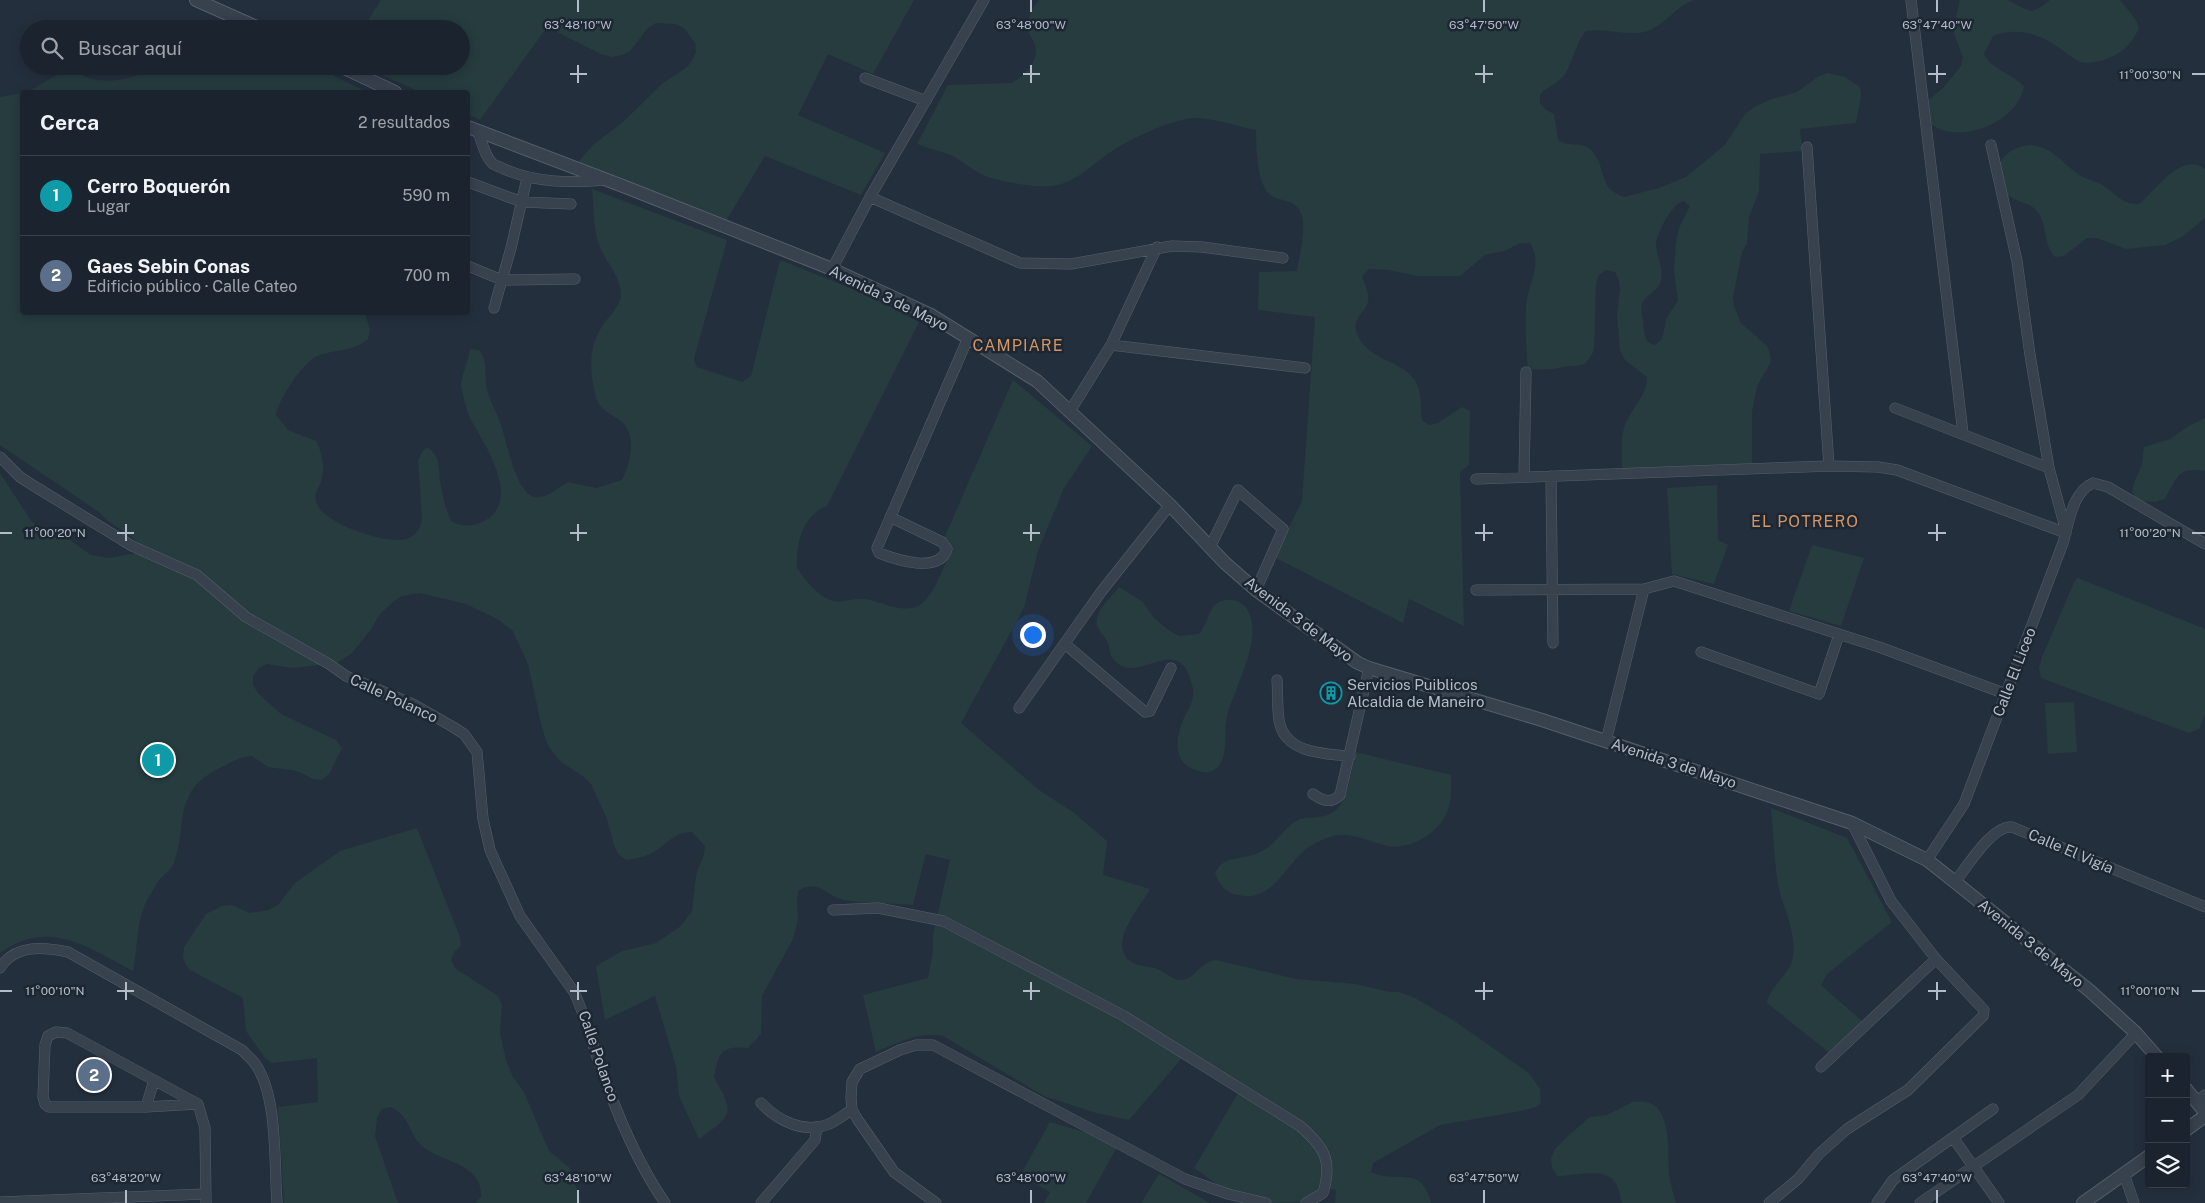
<!DOCTYPE html>
<html lang="es">
<head>
<meta charset="utf-8">
<style>
  body { margin:0; font-family:"Public Sans",sans-serif; background:#282f3a; color:#f1f3f6 }
  .controls { position:absolute; right:15px; bottom:15px; display:grid; overflow:hidden; border-radius:5px; box-shadow:0 2px 12px #0003 }
  .controls button { width:45px; height:45px; display:grid; place-items:center; padding:0; border:0; border-bottom:1px solid #39404a; background:#1b232e; color:#f1f3f6; font:25px sans-serif }
  .you { position:absolute; left:1032px; top:634px; width:18px; height:18px; margin:-12px; border:4px solid #fff; border-radius:50%; background:#1a73e8; box-shadow:0 0 0 8px #1a73e833 }
  .badge { display:grid; place-items:center; width:32px; height:32px; border-radius:50%; background:#8ab4f8; color:#fff; font-size:16px; font-weight:700 }
  .pin { position:absolute; translate:-50% -50%; border:2px solid #fff; box-shadow:0 1px 5px #0006 }
  .list { margin:0; padding:0; list-style:none }
  h2 { display:flex; justify-content:space-between; align-items:center; height:65px; margin:0; padding:0 20px; font-size:21px }
  h2 small { font-size:16px; font-weight:400; color:#a0a4aa }
  .list li { display:grid; grid-template-columns:32px 1fr auto; gap:15px; align-items:center; box-sizing:border-box; height:80px; padding:0 20px; border-top:1px solid #39404a }
  .list b { display:block; font-size:19px; white-space:nowrap }
  .list p { margin:0; font-size:16px; white-space:nowrap; color:#a0a4aa }
  .list em { font-size:16px; font-style:normal; color:#a0a4aa }
  .icon { flex:none; width:28px; height:28px; fill:none; stroke:currentColor; stroke-width:2; stroke-linecap:round; stroke-linejoin:round }
  .map { position:relative; flex:none; width:2205px; height:1203px; overflow:hidden }
  .search { position:absolute; background:#1b232e; box-shadow:0 2px 12px #0003; left:20px; top:20px; width:450px; height:55px; display:flex; align-items:center; gap:12px; box-sizing:border-box; padding:0 18px; border-radius:28px; color:#a0a4aa; font-size:19px }
  .panel { position:absolute; background:#1b232e; box-shadow:0 2px 12px #0003; left:20px; top:90px; width:450px; height:225px; border-radius:5px }
  .map>svg:first-child { display:block }
</style>
</head>
<body>
<div class="map">
<svg width="2205" height="1203" viewBox="0 0 2205 1203">
  <rect width="100%" height="100%" fill="#242f3e"/>
  <!-- green -->
  <path fill="#263c3f" fill-rule="evenodd" d="M381,0H914L873,74L828,54L798,115L885,153L861,195L765,156L726,221L578,162L593,145L623,122L663,83L686,68L692,61L696,52L695,43L684,28L675,24L656,23L648,28L630,51L622,55L612,57L601,54L547,27L480,120L468,114V92H420L362,66H461V29H362Z
    M1039,0H1694C1676,6 1668,22 1652,29C1633,39 1608,27 1586,31C1576,43 1573,60 1565,74C1559,83 1547,87 1540,94V103L1546,110L1554,114L1558,140C1569,148 1583,141 1591,150C1608,168 1596,187 1624,197L1659,188L1686,177L1725,145L1745,114L1753,108L1769,100L1797,92L1819,76L1828,73L1845,77L1860,87L1861,97L1856,123L1800,129L1802,151L1760,154L1759,191L1749,217L1747,244L1742,252L1733,297L1734,306L1741,323L1766,345L1770,353L1771,362L1757,386L1752,412V466L1622,472C1622,458 1620,441 1624,428C1630,409 1647,397 1647,377L1625,360L1620,351L1617,316L1620,289L1619,280L1615,272L1606,270L1599,275L1596,284L1594,350C1585,370 1580,364 1563,367C1550,370 1540,370 1528,369C1526,348 1525,327 1526,307C1527,284 1544,265 1530,243H1521L1504,251L1485,255L1460,276H1417L1389,270L1369,269L1362,276C1364,285 1370,293 1368,302C1365,312 1353,318 1356,330C1364,360 1399,359 1414,379C1423,391 1420,407 1422,420L1429,425L1438,423L1462,407L1470,411L1469,465L1460,472L1464,626L1409,599L1403,623L1274,557L1302,501L1315,317L1258,310L1259,272L1297,271C1299,256 1307,227 1301,213C1296,200 1283,202 1272,196C1257,188 1256,146 1256,130C1237,126 1218,120 1200,118C1176,116 1124,141 1105,156C1089,168 1073,183 1053,186C1036,188 993,181 979,173C970,168 962,161 953,156C941,151 929,149 917,144L948,85L1011,83C1022,79 1037,63 1036,50C1035,42 1030,35 1026,28L1031,11ZM1683,201L1690,206L1679,228L1676,243L1674,270L1678,301L1667,317L1662,339L1655,345C1642,342 1645,330 1643,320C1642,314 1640,310 1642,304C1646,294 1659,291 1661,280C1664,268 1657,258 1656,246C1656,234 1671,205 1683,201Z
    M1960,0H2008L2023,8L2032,11L2041,7L2050,0H2120C2127,9 2136,17 2139,28C2131,46 2119,56 2100,61C2093,62 2087,64 2081,62C2072,59 2066,52 2058,47C2039,33 2015,27 1993,36L1984,54C1992,70 2011,73 2024,86C2019,123 1954,149 1926,120L1929,100L1944,87L1961,66L1963,58L1953,30Z
    M153,66H314L363,90V92H25C38,88 49,77 63,73C72,69 81,75 89,78C109,84 136,80 153,66Z
    M22,93V312L365,313L370,330L368,339C353,352 335,349 317,356C303,362 278,400 276,415L288,430L316,441C322,452 325,465 322,478C320,489 311,493 318,506C327,524 390,547 409,538C418,534 421,526 422,517L418,460L422,452L427,447C443,457 437,471 441,486C443,498 446,510 451,521C462,527 473,527 484,521C523,501 485,445 471,420C467,413 463,394 461,386C460,381 469,359 470,349L479,350C489,363 484,375 487,390C490,401 496,411 500,422C507,440 514,490 534,497C545,500 559,487 568,482L596,488L622,480C630,465 637,436 623,423C612,413 598,411 595,394C590,370 588,350 601,328C608,316 621,308 621,293C620,275 605,261 599,245C593,227 594,207 592,189L727,240L694,359L697,367L742,382L751,376L780,260L870,296L919,322L827,506C802,516 796,543 797,568C806,581 815,593 830,600C841,605 852,597 864,599C882,601 902,615 920,605C934,596 945,563 952,548L943,541L1013,380L1092,446L1064,488L1038,551L1024,608L961,723L1039,790L1073,812L1107,841L1103,875L1150,889C1141,906 1108,942 1129,960C1135,966 1146,966 1154,968C1164,970 1172,981 1181,980C1195,980 1199,962 1216,960L1296,979L1356,984L1390,992H1399L1415,998L1453,1020L1529,1073L1540,1089L1541,1103L1536,1107L1521,1111L1440,1125L1373,1163L1371,1172C1398,1185 1421,1163 1431,1203H1335L1336,1190L1326,1188L1300,1202L1272,1203L1224,1189L1194,1168L1238,1093L1182,1058L1129,1120L1096,1113L1044,1096L943,1036C919,1031 898,1043 876,1052L863,995L928,978L933,952V934L950,860L926,854L913,905C891,903 866,904 844,900C825,896 819,878 798,891L797,900L798,920L793,939L762,996L761,1034L748,1048C722,1046 719,1051 714,1077C735,1115 733,1114 699,1139L679,1096L676,1066L655,996L605,1020L596,966L622,951L656,943L681,926L692,911L695,884L697,871L704,855L705,846L692,832C675,832 670,841 657,850C648,856 637,859 626,860L618,854L614,845L607,819L591,784L584,777L560,761L548,746L542,728L528,664L513,631L499,620L466,604L420,593L402,596L394,601L380,614L370,631L352,653L337,663L293,668L267,664L259,668L253,676V685L258,693L281,714L336,740L342,748L329,774L322,780L313,779L297,771L268,767L252,756C238,757 228,764 216,770C172,794 188,824 174,863C171,871 164,874 159,880C155,886 151,893 147,900C136,922 138,947 133,971C87,947 49,918 0,953V473L32,522L40,528L67,538L91,555L109,558L137,553L140,546C129,530 111,527 99,512L0,445V97Z
    M2029,145C2052,146 2061,162 2078,174C2084,179 2092,180 2099,183C2114,191 2121,205 2139,204C2154,192 2182,150 2205,169V218L2182,237L2165,245L2126,249L2097,238H2087L2064,256L2055,257C2042,243 2048,224 2037,211C2029,201 2011,202 2004,191C2000,185 2000,172 1999,164C2006,152 2015,147 2029,145Z
    M2205,418V471C2178,466 2177,478 2165,499L2155,502L2136,501C2128,486 2136,481 2141,467C2143,461 2143,454 2144,447L2170,439L2187,427Z
    M1717,485L1718,540L1728,545L1714,584L1672,574L1667,488Z
    M1812,545L1864,558L1841,626L1789,611Z
    M2078,578L2205,629V715L2199,729L2189,733L2041,678L2039,668L2042,657L2075,580Z
    M1119,587L1143,602L1154,618L1170,631L1179,636L1199,634C1210,623 1207,601 1227,600C1235,599 1242,602 1247,609C1265,638 1234,687 1227,717C1223,732 1230,760 1214,770C1207,774 1202,772 1196,770C1173,763 1175,740 1183,720C1186,713 1192,705 1193,696C1194,691 1192,683 1190,678C1175,633 1136,688 1113,659C1109,654 1110,647 1107,641C1104,636 1099,631 1097,625C1094,612 1112,596 1119,587Z
    M2074,702L2077,752L2048,754L2045,703Z
    M1355,752L1451,775C1451,787 1452,801 1447,812C1438,834 1408,852 1385,845C1368,841 1350,831 1333,836C1325,838 1312,844 1306,849C1284,867 1272,903 1238,895C1226,893 1219,885 1215,873C1223,855 1242,860 1258,853C1275,846 1282,830 1296,821C1307,814 1329,823 1341,804C1350,791 1351,768 1355,752Z
    M1771,808L1847,838L1892,922L1827,974L1821,985L1863,1022L1832,1055L1767,1003C1770,985 1790,975 1793,957C1797,929 1780,904 1777,878C1774,855 1773,831 1771,808Z
    M417,828L460,937L461,946L454,952L451,961L456,969L464,974L498,996L502,1005L500,1033L506,1060L513,1077L524,1092L549,1151L570,1168L581,1203H475L481,1197C483,1162 440,1163 421,1145C408,1132 411,1117 391,1107L382,1109L377,1118L375,1136L398,1203H284L278,1107L318,1102L317,1058L272,1063L265,1058L246,1031L243,998L190,970L186,965L183,957L184,947L206,914L222,906L232,905L249,913L268,910L278,905L295,883L340,851Z
    M1633,1102C1639,1102 1646,1101 1652,1104C1671,1114 1668,1154 1669,1173C1670,1183 1673,1193 1676,1203H1622C1620,1196 1619,1187 1614,1181C1604,1167 1572,1176 1557,1176L1552,1167L1551,1158L1555,1149L1568,1136L1590,1117L1607,1115Z
    M1050,1122L1098,1136L1118,1145L1086,1203H1044L1050,1192L1020,1176Z
    M1159,1174L1210,1203H1141Z"/>
  <g fill="none" stroke-linecap="round" stroke-linejoin="round">
    <!-- minor casing -->
    <g stroke="#565f6c" stroke-width="11">
      <path id="minor" d="M1911,0L1963,433
        M865,78L926,101
        M478,132C482,142 485,157 493,164C496,166 501,167 504,169C536,183 570,183 604,180
        M1991,145L2017,261L2030,355L2049,468L2066,531
        M1807,147L1829,466
        M468,182L522,202L571,204
        M870,197L1020,263L1071,264L1172,246L1202,247L1283,258
        M468,266L502,280L575,279
        M832,269L870,197L984,0
        M494,308L511,248L527,178
        M1111,345L1305,368
        M1895,408L2049,468
        M1070,411L1111,345L1157,247
        M0,457L20,477L34,486L132,546L197,575L246,617L329,664L346,676L413,704L453,727L464,734L477,752L483,819L490,850L520,916L574,992C584,1013 590,1035 597,1057C614,1107 635,1160 665,1203
        M1551,476L1553,643
        M1524,477L1526,372
        M1476,479L1829,466L1878,467L1897,470L2066,533
        M890,517L942,542L947,549C939,574 897,560 879,553L877,548C907,478 937,408 968,338
        M1210,547L1238,490L1283,529L1256,590
        M1476,590L1644,589L1674,581L1879,647L2006,694
        M1065,644L1145,712L1150,711L1171,668
        M1701,652L1819,694L1839,635
        M1277,680C1278,693 1277,707 1279,720C1284,753 1323,754 1350,756
        M1019,708L1101,592L1170,505
        M1606,741L1644,589
        M1313,794C1323,801 1331,804 1340,795L1369,668
        M1927,860L1964,804L2063,543C2069,523 2072,492 2093,483L2108,487L2205,544
        M1955,882C1967,867 1992,825 2012,827L2205,907
        M833,910L878,908L943,921L1124,1016L1300,1126C1324,1147 1333,1160 1323,1193L1306,1203
        M0,968C15,944 43,947 68,952L242,1050C247,1055 252,1059 256,1065C278,1098 274,1163 277,1203
        M1821,1067L1936,959
        M2197,1102L2205,1095
        M761,1103C778,1121 804,1134 829,1124C837,1120 845,1114 852,1110
        M198,1104L146,1107H49L45,1104L43,1097L45,1045L48,1036L56,1032L67,1033L198,1104L205,1128L206,1203
        M146,1107L154,1080
        M1954,1139L1999,1203
        M2124,1174L2134,1203
        M0,1202L205,1194
        M761,1203L815,1140L817,1127
        M936,1203L894,1172L858,1120L852,1110L851,1098L852,1082L860,1069L900,1050L916,1045H933L1185,1179L1228,1194L1266,1203
        M1769,1203L1798,1179L1819,1154L1847,1129L1908,1090L1983,1016L1984,1010L1936,959L1891,901L1852,823
        M1877,1203L1893,1180L1993,1109
        M1920,1203L2078,1095L2136,1033"/>
    </g>
    <!-- tertiary casing -->
    <g stroke="#565f6c" stroke-width="14">
      <path id="tertiary" d="M196,0L261,29
        M340,66L395,92
        M468,127L628,188L832,269L931,315L1037,381L1170,505L1225,563L1256,590L1358,663L1369,668L1542,720L1852,823L1927,860L1955,882L2090,991L2136,1033L2157,1057
        M2186,1089L2205,1112
        M2186,1130L2205,1116
        M2083,1203L2149,1156"/>
    </g>
    <!-- minor -->
    <use href="#minor" stroke="#38414e" stroke-width="10"/>
    <!-- tertiary -->
    <use href="#tertiary" stroke="#38414e" stroke-width="12"/>
  </g>
  <!-- ticks -->
  <path fill="none" stroke="#b4bcc9" stroke-width="2" d="M578,0V12M1031,0V12M1484,0V12M1937,0V12M578,65V83M1031,65V83M1484,65V83M1937,65V83M570,74H587M1023,74H1040M1475,74H1493M1928,74H1946M2192,74H2205M126,524V541M578,524V541M1031,524V541M1484,524V541M1937,524V541M0,533H12M117,533H134M570,533H587M1023,533H1040M1475,533H1493M1928,533H1946M2192,533H2205M126,982V1000M578,982V1000M1031,982V1000M1484,982V1000M1937,982V1000M0,991H12M117,991H134M570,991H587M1023,991H1040M1475,991H1493M1928,991H1946M2192,991H2205M126,1190V1203M578,1190V1203M1031,1190V1203M1484,1190V1203M1937,1190V1203"/>
  <!-- icons -->
  <defs>
    <g id="building-ring" transform="scale(1.125)"><circle r="9.5" fill="#1d2633" stroke="#0f9aa8" stroke-width="1.5"/><path d="M-4-6H4V6H1V3H-1V6H-4ZM-2.5-4.3h1.7v1.8h-1.7ZM.8-4.3h1.7v1.8H.8ZM-2.5-1h1.7V.8h-1.7ZM.8-1h1.7V.8H.8Z" fill="#0f9aa8"/></g>
  </defs>
  <g fill-rule="evenodd">
    <use href="#building-ring" x="1331" y="693"/>
  </g>
  <g text-anchor="middle" dominant-baseline="central" stroke-width="5" stroke-linejoin="round" paint-order="stroke">
    <!-- street labels -->
    <g font-size="15" fill="#b4bcc9" stroke="#1d2633">
      <text transform="translate(889 298) rotate(26)">Avenida 3 de Mayo</text>
      <text transform="translate(1299 619) rotate(37)">Avenida 3 de Mayo</text>
      <text transform="translate(2014 672) rotate(-69)">Calle El Liceo</text>
      <text transform="translate(394 698) rotate(25)">Calle Polanco</text>
      <text transform="translate(1674 763) rotate(18)">Avenida 3 de Mayo</text>
      <text transform="translate(2071 851) rotate(23)">Calle El Vigía</text>
      <text transform="translate(2031 943) rotate(39)">Avenida 3 de Mayo</text>
      <text transform="translate(599 1056) rotate(71)">Calle Polanco</text>
    </g>
    <!-- poi labels -->
    <g font-size="15" fill="#b4bcc9" stroke="#1d2633" text-anchor="start">
      <text x="1347" y="684">Servicios Puiblicos<tspan x="1347" dy="17">Alcaldia de Maneiro</tspan></text>
    </g>
    <!-- neighbourhood labels -->
    <g font-size="16" letter-spacing="1" fill="#d59563" stroke="#1d2633">
      <text x="1018" y="345">CAMPIARE</text>
      <text x="1805" y="521">EL POTRERO</text>
    </g>
  </g>
  <g font-size="12" text-anchor="middle" fill="#b4bcc9" stroke="#1d2633" stroke-width="5" stroke-linejoin="round" paint-order="stroke">
    <text x="578" y="29">63°48'10"W</text>
    <text x="1031" y="29">63°48'00"W</text>
    <text x="1484" y="29">63°47'50"W</text>
    <text x="1937" y="29">63°47'40"W</text>
    <text x="2150" y="79">11°00'30"N</text>
    <text x="55" y="537">11°00'20"N</text>
    <text x="2150" y="537">11°00'20"N</text>
    <text x="55" y="995">11°00'10"N</text>
    <text x="2150" y="995">11°00'10"N</text>
    <text x="126" y="1182">63°48'20"W</text>
    <text x="578" y="1182">63°48'10"W</text>
    <text x="1031" y="1182">63°48'00"W</text>
    <text x="1484" y="1182">63°47'50"W</text>
    <text x="1937" y="1182">63°47'40"W</text>
  </g>
</svg>
<div class="controls">
<button>+</button>
<button>−</button>
<button><svg class="icon" aria-label="layers" viewBox="0 0 24 24"><path d="M12 4l9 5-9 5-9-5zM3 14l9 5 9-5"/></svg></button>
</div>
<div class="you"></div>
<div class="pin badge" style="left:158px;top:760px;background:#0f9aa8">1</div>
<div class="pin badge" style="left:94px;top:1075px;background:#5c6f8a">2</div>
<div class="search"><svg class="icon" aria-label="search" viewBox="0 0 24 24"><circle cx="10" cy="10" r="6"/><path d="M15 15l6 6"/></svg>Buscar aquí</div>
<section class="panel">
<h2>Cerca<small>2 resultados</small></h2>
<ul class="list">
<li><span class="badge" style="background:#0f9aa8">1</span><div><b>Cerro Boquerón</b><p>Lugar</p></div><em>590 m</em></li>
<li><span class="badge" style="background:#5c6f8a">2</span><div><b>Gaes Sebin Conas</b><p>Edificio público · Calle Cateo</p></div><em>700 m</em></li>
</ul>
</section>
</div>
</body>
</html>
